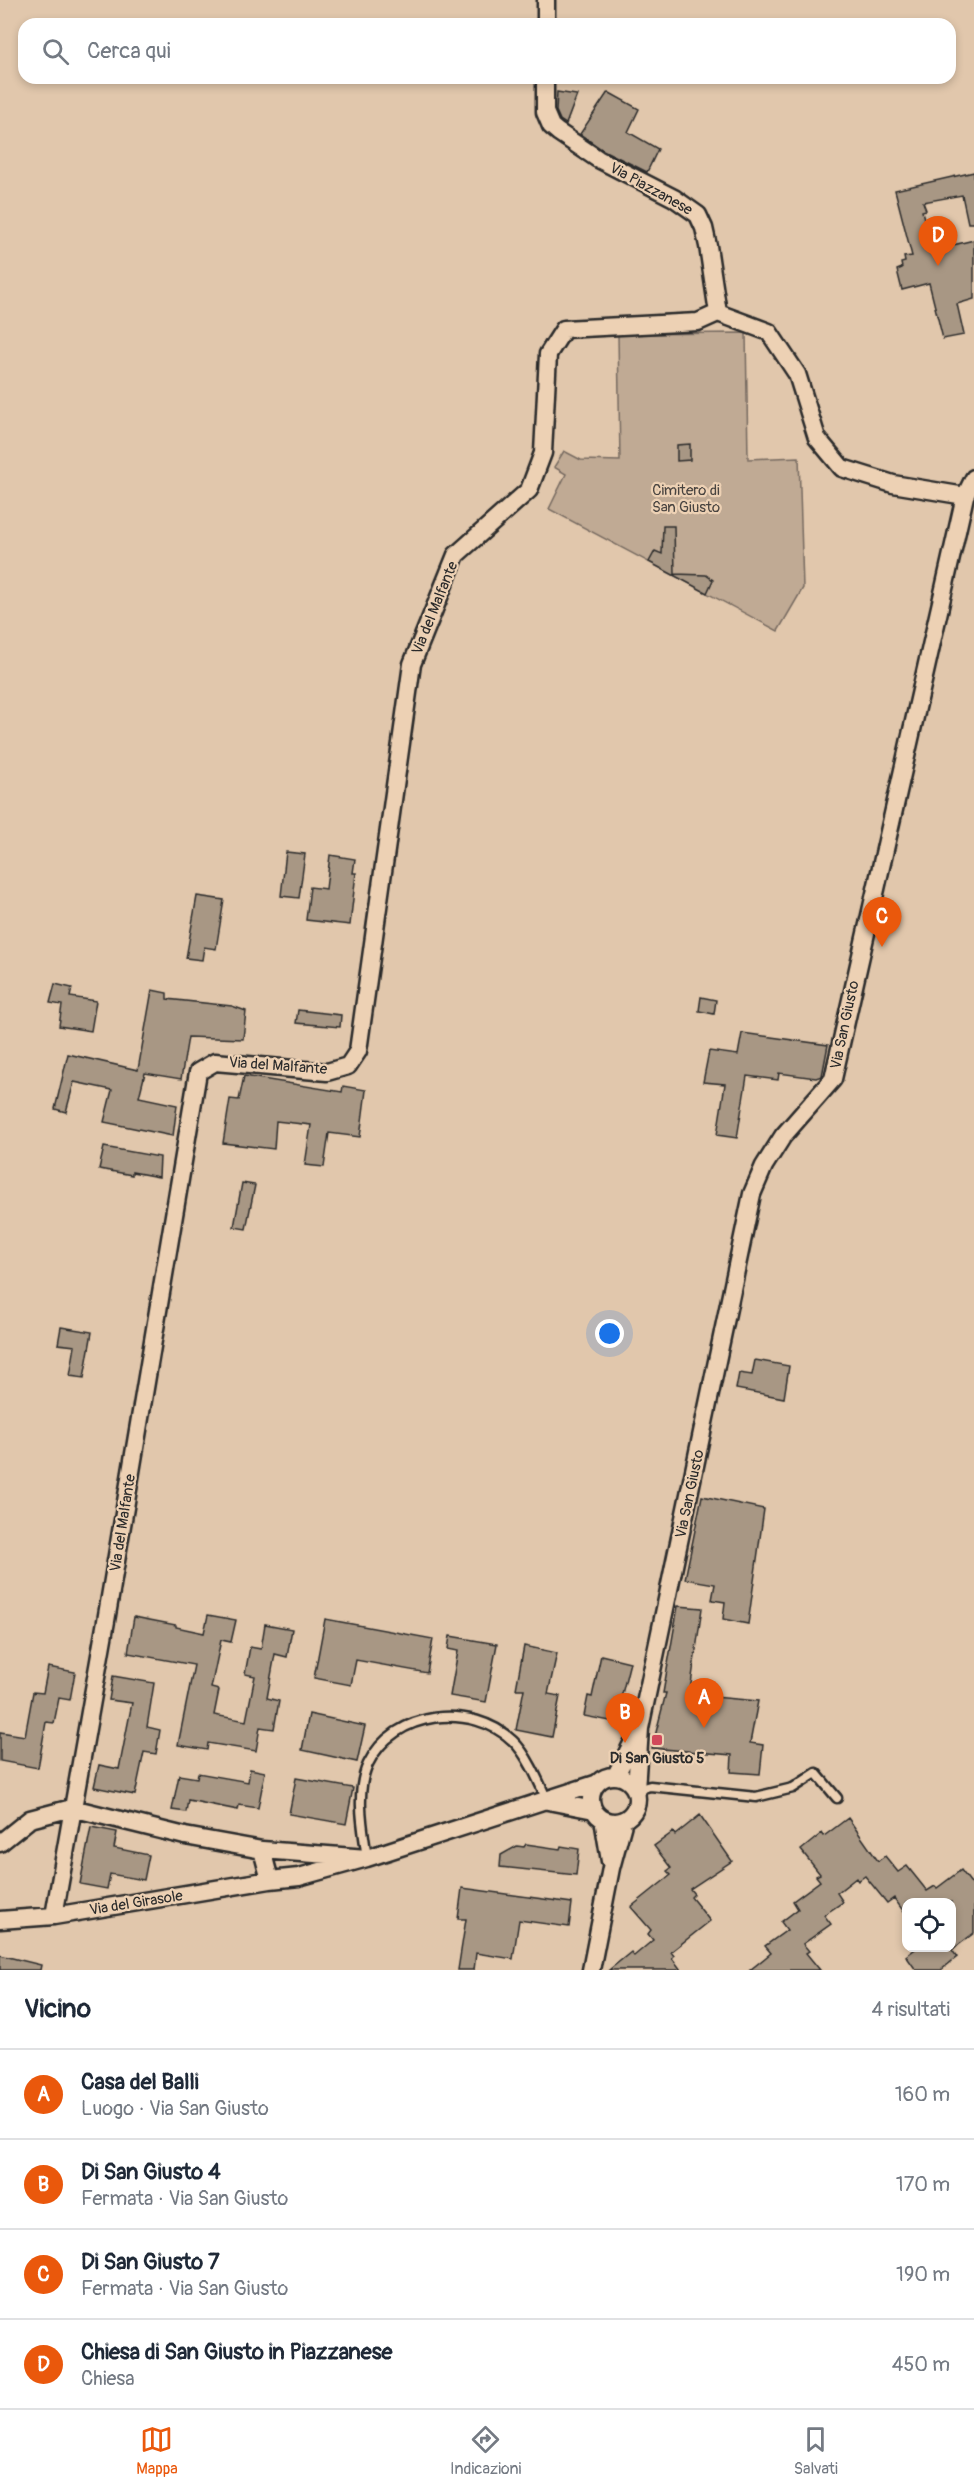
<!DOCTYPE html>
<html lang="it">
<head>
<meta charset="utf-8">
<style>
  body { margin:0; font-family:Pangolin,sans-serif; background:#f6f6f7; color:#1f2937 }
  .controls { position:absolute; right:18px; bottom:18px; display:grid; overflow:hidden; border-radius:12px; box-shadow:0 3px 9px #0003 }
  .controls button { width:54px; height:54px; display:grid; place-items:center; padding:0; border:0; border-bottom:2px solid #e0e1e3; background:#fff; color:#1f2937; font:30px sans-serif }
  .you { position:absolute; left:610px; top:1334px; width:21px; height:21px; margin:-15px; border:4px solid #fff; border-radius:50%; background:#1a73e8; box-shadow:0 0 0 9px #1a73e833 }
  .badge { display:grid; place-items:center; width:39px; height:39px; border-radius:50%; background:#ea580c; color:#fff; font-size:20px; font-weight:700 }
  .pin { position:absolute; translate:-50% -50px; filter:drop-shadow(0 2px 3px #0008) }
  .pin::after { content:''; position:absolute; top:32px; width:21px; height:18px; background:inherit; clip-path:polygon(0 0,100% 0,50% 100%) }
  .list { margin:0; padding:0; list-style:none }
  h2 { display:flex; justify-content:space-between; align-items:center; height:78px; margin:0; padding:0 24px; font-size:26px }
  h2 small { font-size:20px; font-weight:400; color:#747a83 }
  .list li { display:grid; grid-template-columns:39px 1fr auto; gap:18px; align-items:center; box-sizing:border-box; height:90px; padding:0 24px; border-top:2px solid #e0e1e3 }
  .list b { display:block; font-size:22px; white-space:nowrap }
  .list p { margin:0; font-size:20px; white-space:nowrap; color:#747a83 }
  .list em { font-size:20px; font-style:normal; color:#747a83 }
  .icon { flex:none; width:33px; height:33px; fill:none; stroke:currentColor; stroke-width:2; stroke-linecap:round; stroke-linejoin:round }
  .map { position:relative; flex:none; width:974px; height:1970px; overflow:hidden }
  .search { position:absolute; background:#fff; box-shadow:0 3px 9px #0003; left:18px; right:18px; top:18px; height:66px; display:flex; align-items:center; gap:15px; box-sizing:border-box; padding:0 21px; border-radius:18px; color:#747a83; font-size:22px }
  .sheet { height:438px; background:#fff }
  nav { display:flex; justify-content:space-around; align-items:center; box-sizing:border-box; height:84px; border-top:2px solid #e0e1e3; background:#fff; font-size:16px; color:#747a83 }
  nav a { display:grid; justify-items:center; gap:3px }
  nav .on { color:#ea580c }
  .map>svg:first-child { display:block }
</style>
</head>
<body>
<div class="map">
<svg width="974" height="1970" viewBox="0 0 974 1970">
  <rect width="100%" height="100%" fill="#e1c7ac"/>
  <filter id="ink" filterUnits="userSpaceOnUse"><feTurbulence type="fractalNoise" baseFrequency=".0167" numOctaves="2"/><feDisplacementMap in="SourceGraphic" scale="12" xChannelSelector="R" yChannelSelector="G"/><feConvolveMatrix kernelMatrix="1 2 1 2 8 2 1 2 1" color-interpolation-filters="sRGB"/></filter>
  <g filter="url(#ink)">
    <!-- green -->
    <path fill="#c0aa94" stroke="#766a60" stroke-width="1.5" d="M746,333L748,459L799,457L803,588L778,631L549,509L566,474L554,467L564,451L581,460L620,461L618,334Z"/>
    <!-- building -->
    <path fill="#a89784" stroke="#2b2b2b" stroke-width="1.5" d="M557,92L577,95L566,124L560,120L556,111Z
      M608,92L639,109L628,132L658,149L647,172L603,150L580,134Z
      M974,172V223H968L962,195L923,202L926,210L922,211L932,250L974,240V299L957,304L964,335L943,339L929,283L902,290L897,270L902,268L901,263L905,262L904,257L912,256L895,190Z
      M690,444V460L677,461V445Z
      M663,526H674L675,574L706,575L713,580L707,593L649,562L655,551L662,554Z
      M286,852L305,854L299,898L281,896Z
      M330,855L355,859L353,873H356L350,925L306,920L310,887L326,889Z
      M197,896L224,900L216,949L204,947L202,960L186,958Z
      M55,984L72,988L70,997L96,1001L91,1031L59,1026L62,1005L50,1003Z
      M152,990L167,993V999L232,1006L246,1011L243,1039L188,1037L181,1079L145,1073L139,1097L177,1105L173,1136L104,1122L112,1090L74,1082L66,1112L55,1109L68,1054L138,1070Z
      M701,997L716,1000L714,1014L699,1011Z
      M298,1010L341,1015L340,1027L296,1023Z
      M742,1033L828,1045L822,1076L816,1078L779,1073L778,1080L747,1076L737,1138L717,1135L725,1084L703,1082L709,1051L738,1055Z
      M244,1076L342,1092L343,1086L366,1090L360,1137L329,1133L324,1167L305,1165L311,1125L276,1121L274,1149L223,1143L230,1099L239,1100Z
      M104,1147L160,1157L159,1177L132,1172V1175L99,1169Z
      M242,1183L255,1185L246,1229L234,1227Z
      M61,1327L92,1332L84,1378L70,1376L75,1346L58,1344Z
      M755,1360L789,1366L784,1398L736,1389L739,1373L752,1375Z
      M702,1496L764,1509L748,1624L723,1619L725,1602L712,1600L715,1584L685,1579Z
      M678,1606L702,1608L688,1705L713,1708L714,1697L758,1701L750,1743L763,1745L760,1774L731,1772L732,1755L652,1748L666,1693H663Z
      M208,1615L236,1620L231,1642L221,1640L211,1688L219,1690L214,1715L246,1721L255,1676L245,1674L250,1647L261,1649L265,1624L292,1629L287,1657L275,1654L267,1698L279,1701L274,1729L260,1727L256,1751L208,1743L207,1750L178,1745L194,1665L128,1653L134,1617L176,1625V1627L204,1633Z
      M325,1619L433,1639L427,1673L356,1660L351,1685L314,1678Z
      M450,1636L497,1644L486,1702L450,1696L458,1651L448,1649Z
      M524,1646L557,1653L548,1694L560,1696L552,1737L516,1730L524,1689H516Z
      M601,1655L630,1662L615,1722L584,1716L588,1696L592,1697Z
      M48,1667L75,1672L70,1700L59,1698L54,1723L46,1722L38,1768L0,1761V1732L25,1736L33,1692L43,1693Z
      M113,1676L154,1683L147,1727L160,1730L156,1754L144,1752L135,1795L94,1787L99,1765L119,1769L132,1703L109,1700Z
      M309,1714L365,1726L357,1762L302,1750Z
      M250,1769L265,1772L258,1808L239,1805L238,1810L188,1800L186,1812L172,1810L179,1775L197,1778L198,1773L248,1782Z
      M296,1778L353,1788L346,1824L289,1814Z
      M700,1815L732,1861L690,1889L694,1894L691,1897L710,1921L671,1952L674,1956L672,1958L681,1970H609L631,1952L634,1956L653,1940L648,1934L651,1930L631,1907L671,1875L667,1871L671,1868L654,1846L673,1832L675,1835Z
      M848,1818L878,1861L885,1856L898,1872L907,1866L927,1891L935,1886L937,1888L961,1870L974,1887V1933L952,1950L957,1957L941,1970H916L906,1956L918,1947H950L951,1949V1902H906V1915L894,1898L887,1903L865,1876L858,1881L856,1878L837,1893L843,1902L824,1915L831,1924L803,1944L809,1951L806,1953L820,1970H750L771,1953L765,1946L787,1930L781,1922L798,1909L793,1901L820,1881L816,1876L820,1874L801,1850L822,1833L824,1836Z
      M91,1827L117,1832L114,1848L149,1855L144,1880L110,1874L107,1889L80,1884Z
      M526,1844L560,1849L561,1846L579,1849L576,1875L500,1867L501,1855L517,1846L524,1847Z
      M462,1888L572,1903L569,1927L519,1920L513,1959L476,1953L474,1970H458L466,1919H458Z
      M0,1955L41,1965L40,1970H0Z"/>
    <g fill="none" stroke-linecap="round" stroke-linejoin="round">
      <!-- lane casing -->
      <g stroke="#2b2b2b" stroke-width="13">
        <path id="lane" d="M636,1790L650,1786L756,1797L793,1788L816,1773L837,1798
          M367,1858C363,1829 355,1792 368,1764C394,1710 472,1702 513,1741C527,1754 539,1782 547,1800"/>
      </g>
      <!-- street casing -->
      <g stroke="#2b2b2b" stroke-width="21">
        <path id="street" d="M546,24V0
          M545,78V112L551,126L558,132L598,159L674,198L698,215L704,228L708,246L718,313
          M718,313L769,332L797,374L817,438L842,468L893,484L965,496
          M616,1775L637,1734
          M591 1799a23 23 0 1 1 46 0a23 23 0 1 1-46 0Z
          M636,1790L640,1728L752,1194L764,1166L783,1136L833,1079L965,496L974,478
          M548,1801L594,1810
          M72,1808L185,1836L262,1850
          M603,1819L610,1861
          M0,1843L30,1819L72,1808
          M367,1858L262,1850L270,1880L299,1877L367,1858L595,1784
          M54,1916L106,1621L198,1072L215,1062L327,1072L348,1066L358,1051L412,664L456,555L529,490L543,453L548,354L564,329L698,322L718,313
          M0,1920L54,1916L270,1880
          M591,1970L611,1868L624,1820"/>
      </g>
      <!-- lane -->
      <use href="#lane" stroke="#edd1b4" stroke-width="8"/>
      <!-- street -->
      <use href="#street" stroke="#edd1b4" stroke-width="16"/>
    </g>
  </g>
  <!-- markers -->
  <rect fill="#d1495b" stroke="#edd1b4" stroke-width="2" x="651" y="1734" width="12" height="12" rx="3"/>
  <g text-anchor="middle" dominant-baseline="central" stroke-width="4.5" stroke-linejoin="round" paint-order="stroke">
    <!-- street labels -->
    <g font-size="15" fill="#2b2b2b" stroke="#edd1b4">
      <text transform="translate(651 189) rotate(29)">Via Piazzanese</text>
      <text transform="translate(435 608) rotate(-68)">Via del Malfante</text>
      <text transform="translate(845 1025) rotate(-78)">Via San Giusto</text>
      <text transform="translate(278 1066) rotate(4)">Via del Malfante</text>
      <text transform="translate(690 1494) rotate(-78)">Via San Giusto</text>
      <text transform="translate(123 1523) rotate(-81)">Via del Malfante</text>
      <text transform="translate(136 1903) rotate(-9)">Via del Girasole</text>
    </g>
    <!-- park labels -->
    <g font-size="15" fill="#494440" stroke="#edd1b4">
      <text x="686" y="490">Cimitero di<tspan x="686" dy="17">San Giusto</tspan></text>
    </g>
    <!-- poi labels -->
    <g font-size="15" font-weight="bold" fill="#2b2b2b" stroke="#edd1b4">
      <text x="657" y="1758">Di San Giusto 5</text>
    </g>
  </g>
</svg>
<div class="controls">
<button><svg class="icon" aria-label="locate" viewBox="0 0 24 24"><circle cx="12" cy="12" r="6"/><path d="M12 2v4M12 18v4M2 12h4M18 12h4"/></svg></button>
</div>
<div class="you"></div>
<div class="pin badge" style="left:704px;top:1728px">A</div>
<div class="pin badge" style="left:625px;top:1743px">B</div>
<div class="pin badge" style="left:882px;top:947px">C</div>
<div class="pin badge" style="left:938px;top:266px">D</div>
<div class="search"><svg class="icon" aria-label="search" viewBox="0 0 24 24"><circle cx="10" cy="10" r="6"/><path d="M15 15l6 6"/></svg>Cerca qui</div>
</div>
<section class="sheet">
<h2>Vicino<small>4 risultati</small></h2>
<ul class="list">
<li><span class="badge">A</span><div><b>Casa del Balli</b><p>Luogo · Via San Giusto</p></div><em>160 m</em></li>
<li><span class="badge">B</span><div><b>Di San Giusto 4</b><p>Fermata · Via San Giusto</p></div><em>170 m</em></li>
<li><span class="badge">C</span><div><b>Di San Giusto 7</b><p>Fermata · Via San Giusto</p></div><em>190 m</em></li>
<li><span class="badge">D</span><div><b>Chiesa di San Giusto in Piazzanese</b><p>Chiesa</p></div><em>450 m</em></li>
</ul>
</section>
<nav>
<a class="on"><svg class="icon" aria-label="map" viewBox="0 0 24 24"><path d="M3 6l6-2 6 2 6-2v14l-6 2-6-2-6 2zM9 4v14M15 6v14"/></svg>Mappa</a>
<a><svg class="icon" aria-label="directions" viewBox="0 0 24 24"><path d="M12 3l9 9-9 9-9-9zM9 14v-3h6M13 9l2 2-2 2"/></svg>Indicazioni</a>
<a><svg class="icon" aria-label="saved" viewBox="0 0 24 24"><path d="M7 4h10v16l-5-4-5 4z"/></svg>Salvati</a>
</nav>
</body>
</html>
